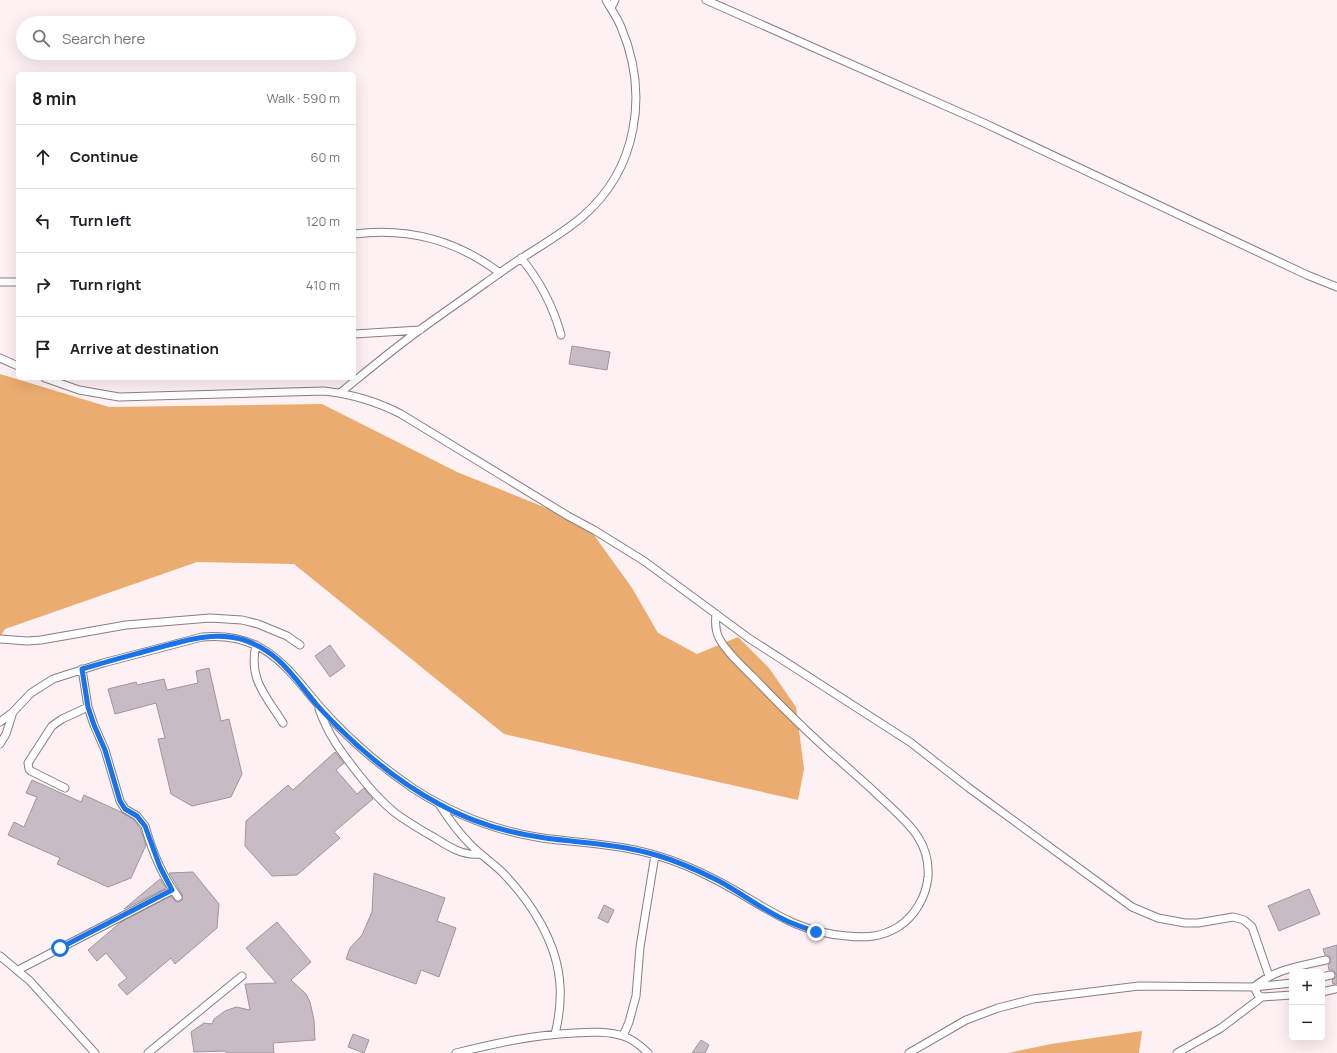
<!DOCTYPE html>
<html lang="en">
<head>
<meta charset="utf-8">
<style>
  body { margin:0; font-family:Manrope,sans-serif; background:#f6f6f6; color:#202124 }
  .controls { position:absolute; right:12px; bottom:12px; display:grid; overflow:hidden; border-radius:6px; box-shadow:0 4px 16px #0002 }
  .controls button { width:36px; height:36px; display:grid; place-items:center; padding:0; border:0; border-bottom:1px solid #e0e0e0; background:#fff; color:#202124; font:20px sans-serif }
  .stop { position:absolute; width:12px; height:12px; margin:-9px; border:3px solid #1a73e8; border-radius:50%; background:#fff }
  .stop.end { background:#1a73e8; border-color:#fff; box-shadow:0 1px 4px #0008 }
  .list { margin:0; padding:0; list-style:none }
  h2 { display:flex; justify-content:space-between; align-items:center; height:52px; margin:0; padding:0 16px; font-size:17px }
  h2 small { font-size:13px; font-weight:400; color:#757577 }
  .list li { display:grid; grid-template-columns:26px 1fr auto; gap:12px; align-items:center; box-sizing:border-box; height:64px; padding:0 16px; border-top:1px solid #e0e0e0 }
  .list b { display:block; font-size:15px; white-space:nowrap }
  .list em { font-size:13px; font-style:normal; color:#757577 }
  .icon { flex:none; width:22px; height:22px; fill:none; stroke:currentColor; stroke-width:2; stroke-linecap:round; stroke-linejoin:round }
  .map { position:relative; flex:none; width:1337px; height:1053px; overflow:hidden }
  .search { position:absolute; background:#fff; box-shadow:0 4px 16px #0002; left:16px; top:16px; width:340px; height:44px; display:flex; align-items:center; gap:10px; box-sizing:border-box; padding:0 14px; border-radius:22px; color:#757577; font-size:15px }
  .panel { position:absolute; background:#fff; box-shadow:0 4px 16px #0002; left:16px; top:72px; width:340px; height:308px; border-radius:6px }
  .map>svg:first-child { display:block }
</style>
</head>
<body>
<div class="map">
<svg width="1337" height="1053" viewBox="0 0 1337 1053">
  <rect width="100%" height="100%" fill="#fef1f4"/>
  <!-- forest -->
  <path fill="#ebac6f" d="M0,374L109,407L322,404L457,472L586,524L632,588L658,633L697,654L738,637L769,668L796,707L804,769L798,800L504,734L294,564L197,562L5,629L0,637Z
    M1142,1031L1139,1053H1008L1051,1044Z"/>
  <!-- building -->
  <path fill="#c7bcc6" stroke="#9f959e" d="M572,346L610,352L607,370L569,364Z
    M330,645L345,666L330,677L315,656Z
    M209,668L221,721L229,719L242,774L231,797L192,806L171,794L158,739L165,738L156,703L115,714L108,689L136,682L137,685L164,679L167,690L198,683L196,671Z
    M335,752L344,763L336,770L357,794L364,788L373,799L334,832L340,838L297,875L272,876L245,846L246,821L288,785L293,790Z
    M32,780L81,802L84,795L121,812L134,820L140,828L146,845L131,878L108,887L57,864L60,858L8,835L14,822L24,827L37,797L26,793Z
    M193,872L219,904L217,928L175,964L171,958L127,995L118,985L127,978L106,953L97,961L88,950L121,922L171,896L176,902L181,901L183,899L182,894L169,873Z
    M374,873L445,898L437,921L456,928L439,977L421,970L416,984L346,959L350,948L362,935L372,912Z
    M160,879L166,888L124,909Z
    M1309,889L1320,914L1279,931L1268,906Z
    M604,905L614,910L608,923L598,918Z
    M277,922L311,962L291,980L306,994L310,1002L314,1020L315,1040L273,1043L274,1053H226V1051L194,1052L191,1032L204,1023L212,1024L214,1019L225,1011L236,1007L250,1010L245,984L276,983L246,948Z
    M1337,945V984H1333L1332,980L1336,977V974L1333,970H1329L1328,965L1331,962V959L1328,955H1325L1323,949Z
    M353,1034L369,1040L364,1053L348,1047Z
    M701,1040L709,1045L705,1053H692Z"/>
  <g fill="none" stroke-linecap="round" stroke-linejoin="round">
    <!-- lane casing -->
    <g stroke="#8b7d81" stroke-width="9">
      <path id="lane" d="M706,0L984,123L1307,275L1337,287
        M611,8L615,0
        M354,234C409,227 456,240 500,273
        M521,258C540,281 553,306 561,335
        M0,282H18
        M354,334L420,330
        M0,358L18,366
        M45,378L79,390L119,397L324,391C351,394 376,401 401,414L568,516L594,530L644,561L750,639L910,742L969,788L1132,907L1158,918L1185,923H1198L1233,917L1244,920L1252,927L1269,976
        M340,393C367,371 393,349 421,329C443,313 465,298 487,282C499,274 510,265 522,258C542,245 563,233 582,217C638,169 649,93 621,27C617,17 611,9 606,0
        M0,639L27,641L41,640L126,625L210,618L242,620L258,624L287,636L300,645
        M256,645C248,679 266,696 283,723
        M82,669L88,707L94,725L105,750L120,801L125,809L137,816L145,826C152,851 162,876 178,897
        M319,709C329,737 342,753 360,776C370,789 381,801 394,812C407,822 421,830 435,838C449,847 463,856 480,854
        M0,722L13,712L31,693L53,679L103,663L202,637C275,631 292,680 336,724C359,748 386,770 414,789C453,814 496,831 542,838C580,843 618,844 655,855C676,861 697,870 716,880C763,904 791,932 847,936C866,938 882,937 898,927C915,916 926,897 928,877C929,863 925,848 918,837C912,827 902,818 894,810C874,791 853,772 832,754C805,730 779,704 754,678C743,667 726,652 719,638C715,630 715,623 716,614
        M0,744L6,734L13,712
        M65,788L31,771L29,769L28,763L52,726L62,719L88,707
        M439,804C448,818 457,831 469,843C479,854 492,862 503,873C532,903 558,944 560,986C561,1002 559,1018 555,1034
        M0,956L30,981L95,1053
        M18,970L173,890
        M1322,977L1331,975
        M1254,987C1275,969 1300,966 1326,960
        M1254,987L1258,995L1262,997L1292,995
        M1322,992L1335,989
        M623,1036L629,1022L636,996L640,947L655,855
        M148,1053L242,976
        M456,1053C497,1043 532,1035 574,1033C590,1032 608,1031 623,1036C633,1039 641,1046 648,1053
        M909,1053L966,1020L998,1008L1033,999L1139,986L1254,987L1292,983
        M1177,1053L1221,1028L1262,997"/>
    </g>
    <!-- lane -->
    <use href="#lane" stroke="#fff" stroke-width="7"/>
  </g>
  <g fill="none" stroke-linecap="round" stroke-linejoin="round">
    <!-- route -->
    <path stroke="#1a73e8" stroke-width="5" d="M60,948L172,890L160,867L145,826L137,816L125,809L120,801L105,750L94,725L88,707L82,669C105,662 128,656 150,650C181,642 212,630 244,640C280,652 294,678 317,705C323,712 330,719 337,726C367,756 402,784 439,804C471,822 509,833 545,838C582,843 620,844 656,855C677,861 697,870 717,880C740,892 761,909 785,920C795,925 806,928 816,932"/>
  </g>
</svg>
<div class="controls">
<button>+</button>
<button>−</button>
</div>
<div class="stop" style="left:60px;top:948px"></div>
<div class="stop end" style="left:816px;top:932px"></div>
<div class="search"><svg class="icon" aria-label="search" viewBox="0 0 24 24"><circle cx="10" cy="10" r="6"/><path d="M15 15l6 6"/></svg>Search here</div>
<section class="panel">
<h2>8 min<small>Walk · 590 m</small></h2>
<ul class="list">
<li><svg class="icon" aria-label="ahead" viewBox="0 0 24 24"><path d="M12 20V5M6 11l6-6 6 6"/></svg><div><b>Continue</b></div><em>60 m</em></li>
<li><svg class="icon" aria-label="left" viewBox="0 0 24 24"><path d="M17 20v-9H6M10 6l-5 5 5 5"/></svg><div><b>Turn left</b></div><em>120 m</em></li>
<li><svg class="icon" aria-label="right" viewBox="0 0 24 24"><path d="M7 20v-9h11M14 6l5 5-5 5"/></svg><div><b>Turn right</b></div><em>410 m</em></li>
<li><svg class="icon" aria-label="arrive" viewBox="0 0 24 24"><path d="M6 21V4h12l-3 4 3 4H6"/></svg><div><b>Arrive at destination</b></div></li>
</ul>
</section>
</div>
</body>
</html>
